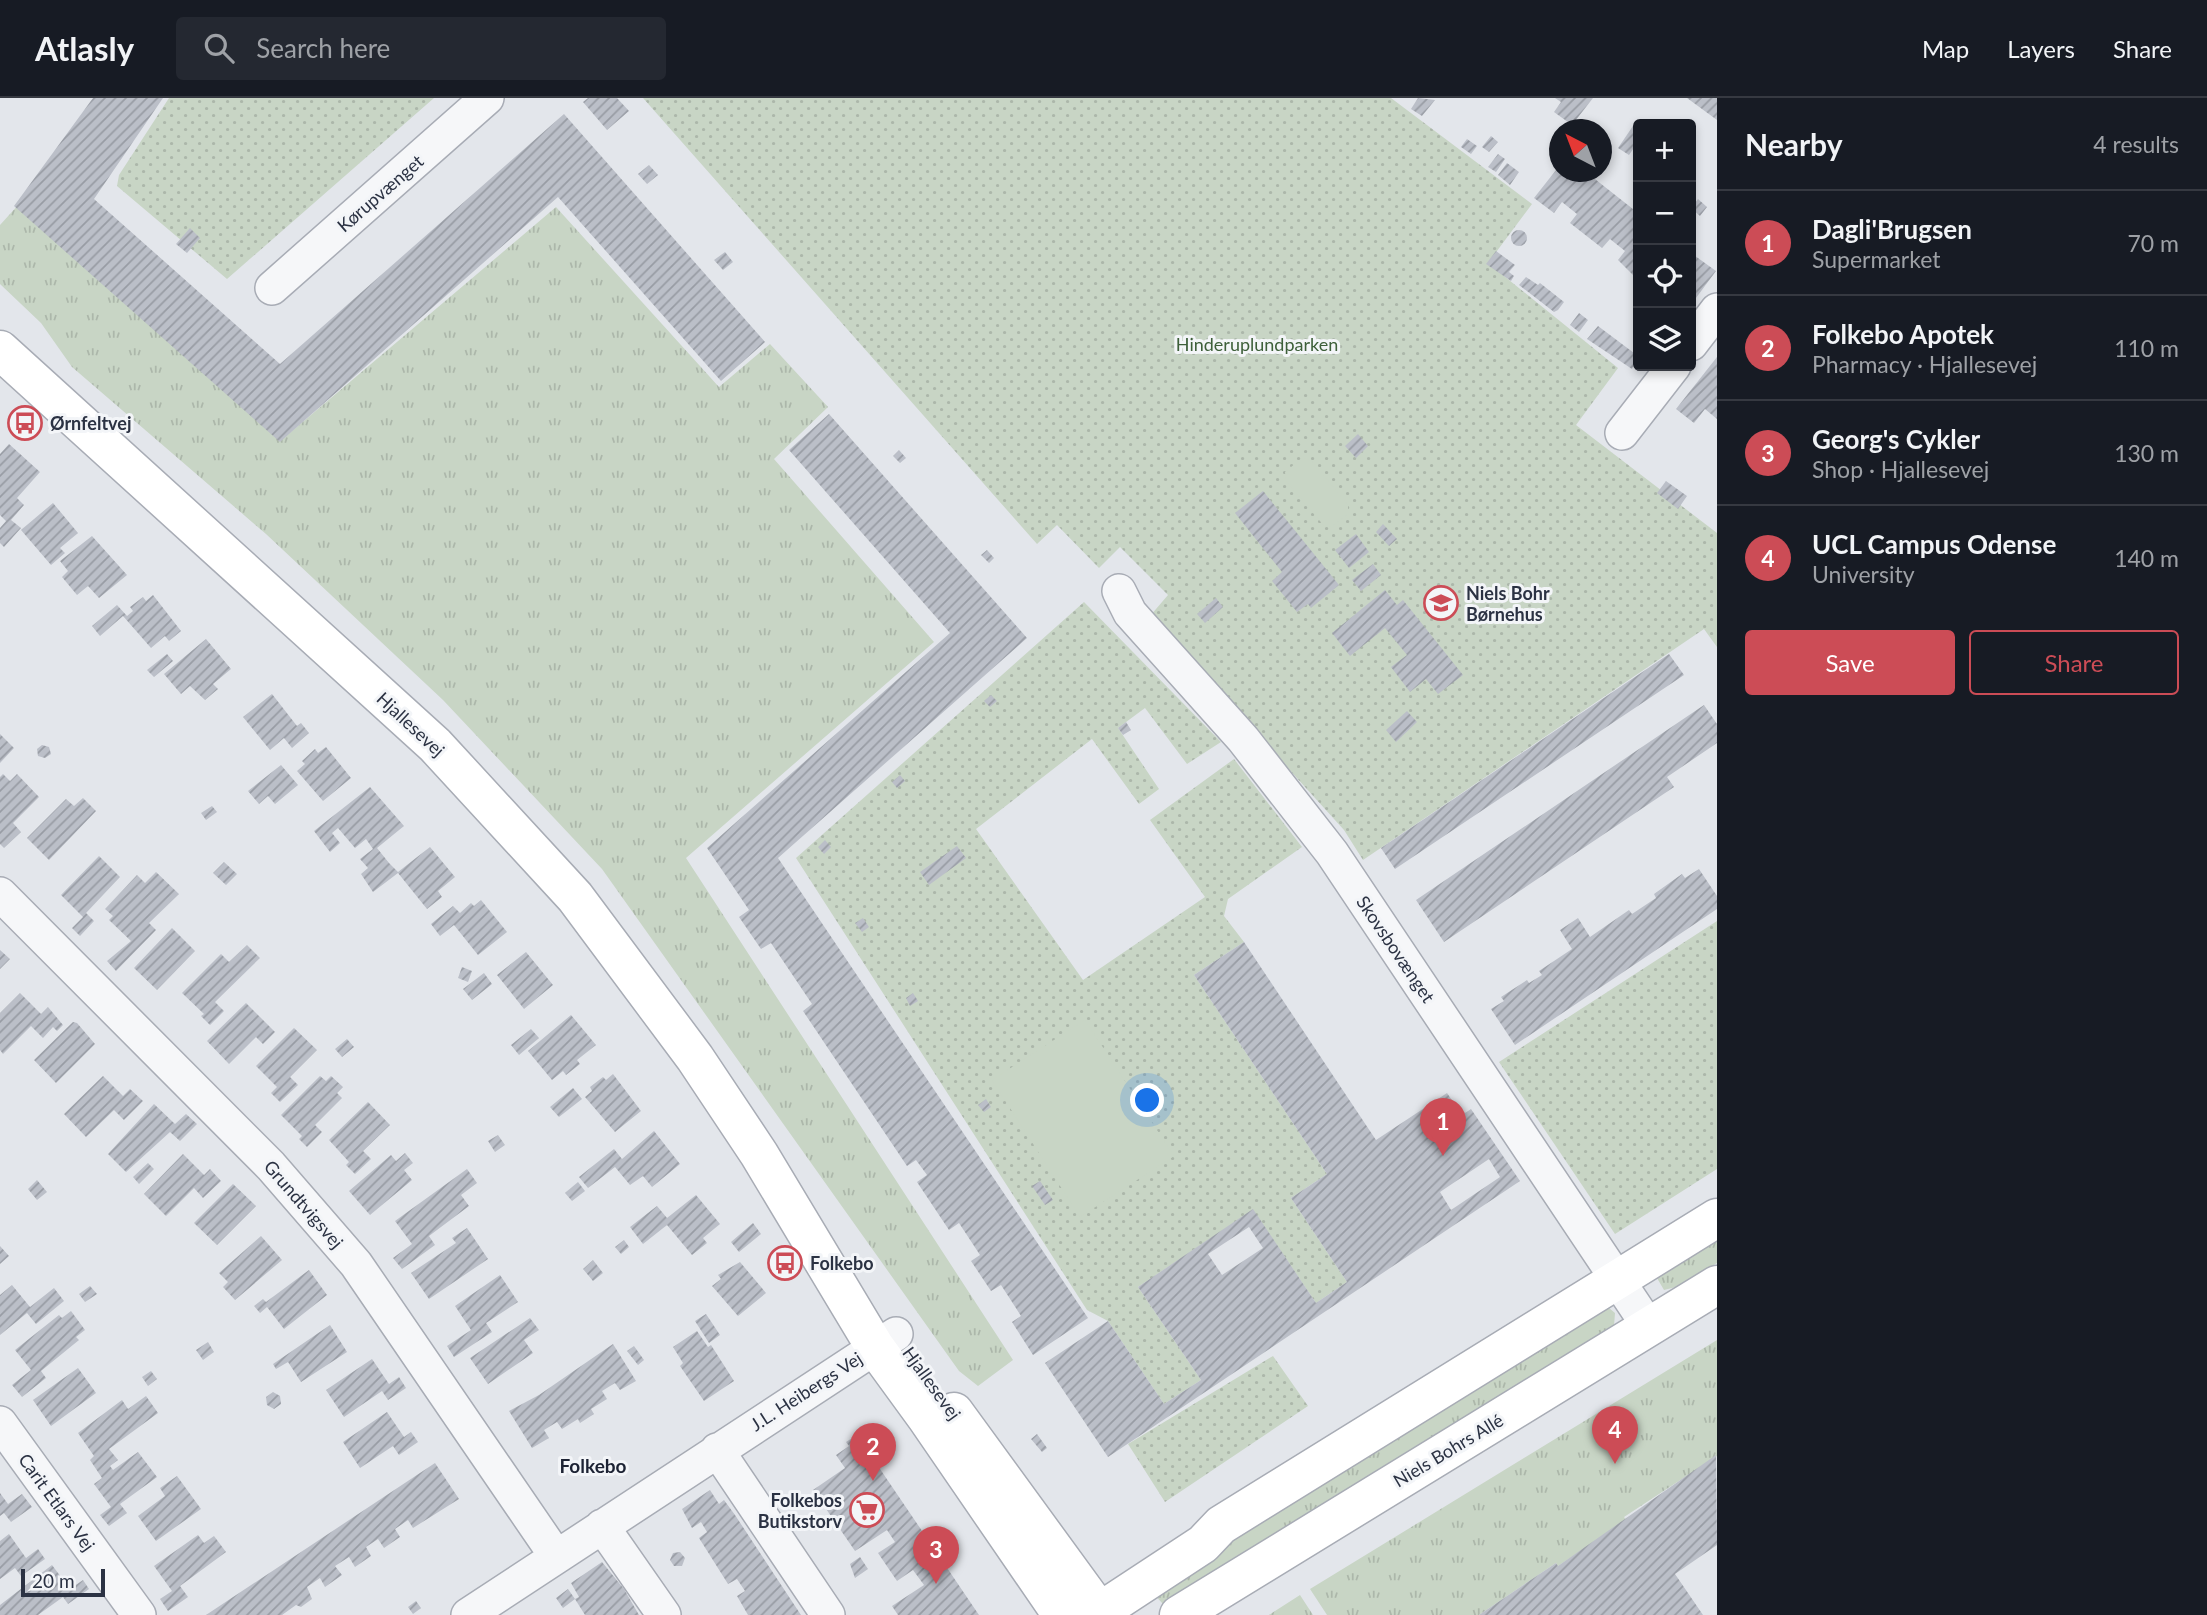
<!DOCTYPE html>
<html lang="en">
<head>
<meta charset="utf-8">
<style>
  body { margin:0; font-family:Lato,sans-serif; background:#242831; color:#f1f3f6 }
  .controls { position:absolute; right:21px; top:21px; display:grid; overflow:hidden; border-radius:7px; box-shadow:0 4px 10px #0003 }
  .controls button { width:63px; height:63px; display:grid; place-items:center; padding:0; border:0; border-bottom:2px solid #363941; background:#171b24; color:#f1f3f6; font:35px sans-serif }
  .compass { position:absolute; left:1549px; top:21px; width:63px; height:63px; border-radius:50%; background:#171b24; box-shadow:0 4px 10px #0003; rotate:318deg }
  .scale { position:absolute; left:21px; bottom:18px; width:84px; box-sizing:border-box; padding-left:7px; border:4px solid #2b3243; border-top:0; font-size:19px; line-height:24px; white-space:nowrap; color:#2b3243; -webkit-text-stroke:5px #f3f5f8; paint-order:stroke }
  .you { position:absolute; left:1148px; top:1003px; width:24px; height:24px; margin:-18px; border:5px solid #fff; border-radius:50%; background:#1a73e8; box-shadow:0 0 0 10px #1a73e833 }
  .badge { display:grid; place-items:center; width:46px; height:46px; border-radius:50%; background:#cc4c56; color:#fff; font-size:23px; font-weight:700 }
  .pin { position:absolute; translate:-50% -58px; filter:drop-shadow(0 2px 4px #0008) }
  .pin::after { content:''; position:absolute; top:37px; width:24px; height:21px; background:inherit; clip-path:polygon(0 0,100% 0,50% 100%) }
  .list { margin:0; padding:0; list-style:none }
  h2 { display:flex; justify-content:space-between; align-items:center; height:91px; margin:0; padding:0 28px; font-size:30px }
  h2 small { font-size:23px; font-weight:400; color:#9ea1a6 }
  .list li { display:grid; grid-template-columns:46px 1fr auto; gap:21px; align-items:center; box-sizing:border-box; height:105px; padding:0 28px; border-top:2px solid #363941 }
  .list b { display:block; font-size:26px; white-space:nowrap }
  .list p { margin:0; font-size:23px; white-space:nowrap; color:#9ea1a6 }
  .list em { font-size:23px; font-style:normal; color:#9ea1a6 }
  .actions { display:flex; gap:14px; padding:21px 28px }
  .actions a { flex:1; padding:16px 0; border:2px solid #cc4c56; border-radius:7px; text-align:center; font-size:24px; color:#cc4c56 }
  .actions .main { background:#cc4c56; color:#fff }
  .icon { flex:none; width:38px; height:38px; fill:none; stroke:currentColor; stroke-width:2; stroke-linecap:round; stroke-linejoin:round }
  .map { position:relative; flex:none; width:1717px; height:1517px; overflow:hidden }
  header { display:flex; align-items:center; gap:42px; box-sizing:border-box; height:98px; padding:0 35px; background:#171b24; border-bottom:2px solid #363941 }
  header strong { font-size:33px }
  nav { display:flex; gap:38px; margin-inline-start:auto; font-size:24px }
  .search { width:490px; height:63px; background:#242831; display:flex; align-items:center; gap:18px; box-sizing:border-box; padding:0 24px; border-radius:7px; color:#9ea1a6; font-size:26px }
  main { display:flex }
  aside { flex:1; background:#171b24 }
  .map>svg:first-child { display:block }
</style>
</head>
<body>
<header>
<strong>Atlasly</strong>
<div class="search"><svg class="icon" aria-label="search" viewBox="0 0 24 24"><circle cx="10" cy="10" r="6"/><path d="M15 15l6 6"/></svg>Search here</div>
<nav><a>Map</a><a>Layers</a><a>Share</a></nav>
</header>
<main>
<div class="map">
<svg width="1717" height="1517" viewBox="0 0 1717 1517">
  <defs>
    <pattern id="grass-tufts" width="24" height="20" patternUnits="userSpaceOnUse" patternTransform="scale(1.75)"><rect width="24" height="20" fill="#c8d5c5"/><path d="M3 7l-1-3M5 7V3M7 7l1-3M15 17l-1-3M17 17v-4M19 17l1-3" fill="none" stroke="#acb7aa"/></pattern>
    <pattern id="park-dots" width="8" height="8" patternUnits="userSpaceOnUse" patternTransform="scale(1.75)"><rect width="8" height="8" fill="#c8d5c5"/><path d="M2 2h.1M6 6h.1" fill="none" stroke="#acb7aa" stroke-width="1.8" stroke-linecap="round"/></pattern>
    <pattern id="building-hatch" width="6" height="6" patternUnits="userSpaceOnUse" patternTransform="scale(1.75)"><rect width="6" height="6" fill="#bbbfc8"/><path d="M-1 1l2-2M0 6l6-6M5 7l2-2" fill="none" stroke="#989ca4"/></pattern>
  </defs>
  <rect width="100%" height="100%" fill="#e3e6eb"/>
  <!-- grass -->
  <path fill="url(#grass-tufts)" d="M20,105L285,339L556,109L719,289L770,246L828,309L774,361L934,544L686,760L1013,1262L978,1288L959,1273L602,771L443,602L266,436L72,269L41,225L0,186V127Z
    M1717,1143V1165L1676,1189L1664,1192L1657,1180Z
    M1609,1210L1615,1215L1614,1228L1163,1506L1150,1492Z
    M1717,1242V1358L1624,1419L1626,1422L1558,1468L1556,1465L1479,1517H1327L1310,1491Z
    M1300,1497L1313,1517H1269Z"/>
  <!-- park -->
  <path fill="url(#park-dots)" d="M169,0H434L227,181L117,88L119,77Z
    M643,0H1391L1532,106L1488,165L1618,270L1576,327L1717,435V549L1704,531L1363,762L1344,732L1150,518L1168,497L1120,449L1099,470L1057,427L1037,446Z
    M1084,504L1221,644L1187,666L1145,610L1118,630L1159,691L1139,706L1092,641L976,731L1083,882L1205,799L1150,722L1234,661L1302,749L1228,801L1224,818L1244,844L1194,877L1327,1076L1291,1100L1347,1184L1316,1205L1253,1112L1138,1189L1201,1282L1164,1306L1108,1223L1087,1212L796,760Z
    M1717,823V1071L1615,1136L1499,964Z
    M1273,1258L1308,1308L1165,1404L1128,1346Z"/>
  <!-- garden -->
  <path fill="#c8d5c5" d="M1302,360L1311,362L1348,407V416L1332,428L1325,429L1286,383L1285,374Z
    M1085,922L1174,1058L1080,1119L992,982Z"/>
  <!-- building -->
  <path fill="url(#building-hatch)" fill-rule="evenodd" d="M93,0H163L94,101L280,266L564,16L765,244L721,283L558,99L280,344L14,108Z
    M588,0H617L629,13L607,32L583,4Z
    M1418,0L1435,2L1422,18L1411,11Z
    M1555,0H1593L1572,27L1554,14L1561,4Z
    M1687,0H1717V22Z
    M1635,25L1638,27V44L1629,57L1618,50Z
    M1491,38L1498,44L1489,54L1482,49Z
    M1467,41L1477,48L1471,56L1461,49Z
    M1498,56L1505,61L1496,74L1488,69Z
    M1507,65L1519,74L1510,87L1498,77Z
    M649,67L658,77L647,86L638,76Z
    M1560,67V74H1586L1638,115V182L1618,162L1625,153L1610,141L1602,150L1570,125L1577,116L1562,104L1554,115L1534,100Z
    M1698,101L1707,109L1700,118L1691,110Z
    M190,130L200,140L187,155L176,146Z
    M1511 140a8 8 0 1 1 16 0a8 8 0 1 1-16 0Z
    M1496,153L1515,167L1509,174L1514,178L1511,183L1486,166Z
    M725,154L733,164L723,172L714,162Z
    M1691,155L1716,173L1693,204L1691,202Z
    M1526,179L1538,187L1540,185L1564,204L1558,212L1554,214L1519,187Z
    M1579,215L1588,222L1579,234L1570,227Z
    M1598,228L1638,258L1632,271L1587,241Z
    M1717,259V321L1705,311L1694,325L1676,311Z
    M829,316L1027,540L778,760L1088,1220L1033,1257L1012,1224L1021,1218L1001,1187L991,1193L971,1163L980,1157L959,1125L949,1132L917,1084L927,1077L916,1062L907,1068L803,913L812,906L771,845L761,851L739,819L749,812L707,750L950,535L789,352Z
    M1358,336L1368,348L1356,360L1345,348Z
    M9,346L40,374L17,400L24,407L11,422L21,430L4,449L0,445V430L6,423L0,417V356Z
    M899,352L906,360L900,365L893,358Z
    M1666,383L1687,398L1678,411L1657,395Z
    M1263,393L1339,487L1311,510L1308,506L1297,514L1272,483L1282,474L1235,415Z
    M53,405L78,435L60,450L65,455L51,467L21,432Z
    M1383,426L1397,441L1389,448L1376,434Z
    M1356,436L1369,454L1349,470L1335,452Z
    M92,438L127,477L99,500L88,488L77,497L62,479L68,473L60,463Z
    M987,452L994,460L989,465L981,457Z
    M1373,466L1381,477L1361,493L1352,482Z
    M1385,492L1397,507L1403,502L1463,577L1438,596L1426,581L1410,594L1391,569L1407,557L1385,530L1350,558L1332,535Z
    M153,497L181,533L169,543L165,538L151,550L123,518L100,538L92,528L117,507L127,518L133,513L130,509L143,499L146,503Z
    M1216,500L1223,509L1205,525L1197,516Z
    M206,541L231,571L213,586L218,591L205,602L190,588L181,596L164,576Z
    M167,556L173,563L154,579L147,572Z
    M1669,556L1684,577L1395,771L1381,750Z
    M272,596L297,628L301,625L309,635L292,650L284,640L270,652L243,619Z
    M991,597L997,603L990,609L984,603Z
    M1704,607L1717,626V645L1667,679L1674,689L1444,844L1416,802Z
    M1407,613L1417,624L1396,644L1386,632Z
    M1126,624L1131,632L1123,637L1118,630Z
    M0,636L14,650L0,665Z
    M42,647L49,649L51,656L45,660L38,658L37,651Z
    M326,649L351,680L323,703L297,673L305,666L302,663L315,651L318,655Z
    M281,667L298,687L275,706L268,698L259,706L248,693Z
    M3,676L10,683L17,676L39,699L13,725L21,734L4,750L0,746V679Z
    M900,677L905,683L897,690L892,684Z
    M370,689L404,728L377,750L389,765L398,774L430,749L455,779L438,793L442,799L427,811L398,775L373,794L361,776L368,770L360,761L373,751L366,741L355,750L338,730L332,735L340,745L330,754L314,733Z
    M83,700L96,713L49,762L27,740L66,701L74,708Z
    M212,708L217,714L206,722L201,715Z
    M825,742L831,749L824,756L818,749Z
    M957,748L966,760L929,787L920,774Z
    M99,758L120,779L86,815L94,823L80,838L72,830L83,819L61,797Z
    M224,764L237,776L226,787L213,775Z
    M1699,771L1717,798V811L1515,947L1491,911L1504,903L1501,899L1527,882L1529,885L1542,877L1539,873L1572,851L1560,832L1578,820L1590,839L1629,812L1632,816L1656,800L1654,796L1682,776L1685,780Z
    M156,774L179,796L149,825L156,832L116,873L107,863L131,843L109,822L113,818L105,811L137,777L145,785Z
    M481,802L507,834L478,857L454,827L440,838L431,826L453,808L460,815L471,805L474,808Z
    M863,820L869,829L862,834L855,825Z
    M172,830L195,853L157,892L134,870Z
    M1244,844L1376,1042L1447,995L1462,1017L1471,1011L1520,1083L1108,1359L1045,1265L1108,1223L1164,1306L1201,1282L1138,1189L1253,1111L1316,1205L1347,1184L1291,1100L1327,1076L1194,877ZM1489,1061L1500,1079L1451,1112L1440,1094ZM1249,1129L1263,1150L1222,1177L1208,1156Z
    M247,847L260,860L215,904L224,913L210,927L201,918L204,916L182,895L221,856L229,864Z
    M0,852L10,861L0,871Z
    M526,854L553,887L524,911L497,877Z
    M462,869L472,873L468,884L458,880Z
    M484,875L492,886L472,902L463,891Z
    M20,895L41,916L48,909L63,927L57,933L53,929L43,940L31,928L3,956L0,952V915Z
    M913,895L918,903L910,908L906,900Z
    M246,905L275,934L263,946L256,939L229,966L207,943Z
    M571,917L596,947L577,962L580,966L566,977L563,973L552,982L528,953Z
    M73,924L77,925L95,946L56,985L34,962Z
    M294,930L317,952L290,979L298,987L280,1004L271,995L277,989L256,968Z
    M531,931L539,940L519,957L511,947Z
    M347,941L354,949L342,959L335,951Z
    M613,976L641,1013L615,1034L585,999L592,993L590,989L603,979L606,982Z
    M103,978L123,998L130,991L143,1003L124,1022L114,1012L86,1039L64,1016Z
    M320,978L326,983L331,978L343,989L337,995L342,1000L315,1027L322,1034L307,1049L299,1041L302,1038L281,1017Z
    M573,990L582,1001L559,1019L550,1009Z
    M986,1001L991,1009L984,1014L978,1007Z
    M368,1004L390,1027L363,1053L371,1061L355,1076L346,1067L349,1064L329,1042Z
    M154,1006L175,1026L186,1016L197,1026L180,1043L170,1034L126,1074L108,1056Z
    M654,1033L680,1066L652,1089L643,1078L630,1087L615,1069L588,1090L579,1079L614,1051L622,1061Z
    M498,1037L505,1047L495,1054L488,1043Z
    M405,1055L413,1065L404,1072L412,1082L370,1117L349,1093L391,1057L396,1063Z
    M183,1056L204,1077L210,1071L221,1083L203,1100L194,1090L166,1118L144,1096Z
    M148,1065L154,1071L139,1086L133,1079Z
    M467,1071L477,1085L461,1097L469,1108L429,1138L435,1147L402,1171L393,1160L412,1146L395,1123Z
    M37,1082L47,1094L37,1102L28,1091Z
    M1040,1083L1053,1102L1045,1107L1032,1088Z
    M578,1084L585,1093L572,1103L565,1095Z
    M233,1086L256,1108L217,1147L194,1125Z
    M696,1097L720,1126L703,1140L707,1145L692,1157L667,1127L643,1146L630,1129L657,1108L667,1120Z
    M753,1125L761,1136L739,1154L731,1144Z
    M467,1130L488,1161L429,1201L411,1175L456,1145L452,1140Z
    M261,1138L282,1162L235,1202L223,1189L228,1184L219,1175Z
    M624,1142L629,1149L621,1156L615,1149Z
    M0,1148L9,1158L0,1166Z
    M593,1162L603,1175L593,1183L583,1171Z
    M740,1164L766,1195L738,1218L712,1188L721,1181L718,1177Z
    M309,1172L327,1197L284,1231L267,1209L260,1215L254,1208L263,1201L266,1204Z
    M500,1177L518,1204L486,1225L492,1234L454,1259L447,1248L471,1232L455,1208Z
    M12,1187L30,1209L54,1190L64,1203L36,1226L27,1215L0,1237V1197Z
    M90,1188L97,1196L85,1204L79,1196Z
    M71,1213L85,1232L76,1239L79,1242L41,1273L46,1280L22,1299L12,1287L31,1272L15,1252L59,1217L62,1220Z
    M706,1216L720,1237L709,1245L695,1223Z
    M530,1220L539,1232L524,1242L533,1255L488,1286L470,1260Z
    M330,1227L347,1254L301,1284L288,1264L276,1271L273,1266Z
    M697,1233L708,1249L711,1247L734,1283L704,1303L680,1268L683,1265L673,1249Z
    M208,1244L214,1254L203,1262L196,1252Z
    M613,1246L636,1283L620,1292L615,1285L602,1293L607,1301L591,1311L594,1316L580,1325L578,1321L562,1331L557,1324L544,1332L549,1340L532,1350L509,1313L539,1297Z
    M634,1248L644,1262L638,1267L627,1253Z
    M372,1261L389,1286L399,1279L406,1290L388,1302L382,1293L344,1319L326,1292Z
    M78,1270L96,1295L51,1328L33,1302Z
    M151,1273L157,1281L148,1288L142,1279Z
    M273,1294L280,1298L281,1306L274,1311L267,1307L266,1299Z
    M146,1298L158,1315L109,1351L118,1362L110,1368L113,1372L138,1354L157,1379L120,1406L127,1415L109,1428L100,1417L111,1409L94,1386L102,1380L90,1362L94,1358L78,1335L122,1302L128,1311Z
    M387,1314L404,1339L411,1334L418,1344L399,1357L393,1348L360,1370L343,1344Z
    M1037,1336L1047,1350L1042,1354L1031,1341Z
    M857,1337L979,1517H898L892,1508L924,1487L913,1472L897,1483L878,1455L895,1444L887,1432L855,1453L813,1392L845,1370L836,1357L849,1348L846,1344Z
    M1716,1357L1717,1447L1675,1476L1703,1517H1479L1556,1465L1558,1468Z
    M435,1365L459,1401L413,1430L408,1422L395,1431L400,1439L384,1450L378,1441L366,1449L371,1458L355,1469L349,1459L335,1468L342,1477L325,1489L320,1480L307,1489L312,1501L301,1509L296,1507L282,1517H206Z
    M177,1378L201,1411L156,1443L138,1418L165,1398L160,1390Z
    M710,1392L719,1406L724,1402L735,1417L801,1517H748L737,1498L745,1493L737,1481L728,1486L699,1440L707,1434L701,1424L692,1430L682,1411Z
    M0,1395L8,1406L22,1396L32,1409L11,1424L4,1415L0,1418Z
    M9,1436L26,1460L38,1451L45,1461L21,1478L15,1470L0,1481V1443Z
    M198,1437L204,1445L214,1438L226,1454L180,1488L188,1499L168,1513L160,1501L172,1493L154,1468Z
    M680,1454L685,1460L682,1468H674L670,1462L673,1455Z
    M860,1459L868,1471L855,1480L850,1466Z
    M602,1464L624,1491L639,1517H585L575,1501L579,1499L571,1485Z
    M52,1467L70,1491L83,1482L89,1491L68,1506L63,1499L38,1517H0V1507Z
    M568,1491L575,1501L563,1510L556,1500Z
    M416,1503L421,1510L413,1516L408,1509Z"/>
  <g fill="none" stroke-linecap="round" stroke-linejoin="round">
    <!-- street casing -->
    <g stroke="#a8acb5" stroke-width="36">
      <path id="street" d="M272,190L487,0
        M1691,246L1717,212
        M1622,335L1674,268
        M1119,493L1130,515L1243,641L1332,755L1649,1229
        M0,796L271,1068L356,1166L556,1458
        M0,1325L139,1517
        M717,1352L828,1517
        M602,1428L664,1517
        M468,1517L896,1236"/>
    </g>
    <!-- secondary casing -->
    <g stroke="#a8acb5" stroke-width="41">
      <path id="secondary" d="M0,252L435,647L575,799L695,960L759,1056L875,1249L926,1319L1062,1517
        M954,1314L1102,1517
        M1095,1517L1203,1446L1221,1427L1717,1120
        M1179,1517L1717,1187"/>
    </g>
    <!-- street -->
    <use href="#street" stroke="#f6f7f9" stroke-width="33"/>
    <!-- secondary -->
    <use href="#secondary" stroke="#fff" stroke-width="38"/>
  </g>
  <!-- icons -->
  <defs>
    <g id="bus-ring" transform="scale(1.75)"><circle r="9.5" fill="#f3f5f8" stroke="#cc4c56" stroke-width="1.5"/><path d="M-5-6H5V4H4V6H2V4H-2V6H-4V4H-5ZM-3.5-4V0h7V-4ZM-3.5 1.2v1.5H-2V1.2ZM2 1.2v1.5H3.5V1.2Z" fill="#cc4c56"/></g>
    <g id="school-ring" transform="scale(1.75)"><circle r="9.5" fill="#f3f5f8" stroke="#cc4c56" stroke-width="1.5"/><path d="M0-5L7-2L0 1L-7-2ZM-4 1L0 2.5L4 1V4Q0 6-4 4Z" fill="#cc4c56"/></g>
    <g id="supermarket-ring" transform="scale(1.75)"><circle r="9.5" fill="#f3f5f8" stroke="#cc4c56" stroke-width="1.5"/><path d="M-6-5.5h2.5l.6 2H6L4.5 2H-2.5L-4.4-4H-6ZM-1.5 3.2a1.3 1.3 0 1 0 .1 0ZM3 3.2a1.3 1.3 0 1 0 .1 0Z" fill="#cc4c56"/></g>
  </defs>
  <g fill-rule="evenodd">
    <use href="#bus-ring" x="25" y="325"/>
    <use href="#school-ring" x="1441" y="505"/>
    <use href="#bus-ring" x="785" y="1165"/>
    <use href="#supermarket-ring" x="867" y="1412"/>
  </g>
  <g text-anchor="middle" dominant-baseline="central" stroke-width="6" stroke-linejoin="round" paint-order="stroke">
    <!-- street labels -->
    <g font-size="18" fill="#2b3243" stroke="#f3f5f8">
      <text transform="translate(380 95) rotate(-41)">Kørupvænget</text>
      <text transform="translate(411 626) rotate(43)">Hjallesevej</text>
      <text transform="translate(1396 851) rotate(56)">Skovsbovænget</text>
      <text transform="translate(304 1106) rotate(49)">Grundtvigsvej</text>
      <text transform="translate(932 1285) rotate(54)">Hjallesevej</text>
      <text transform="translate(806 1293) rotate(-33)">J.L. Heibergs Vej</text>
      <text transform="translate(1448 1352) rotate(-31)">Niels Bohrs Allé</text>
      <text transform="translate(57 1404) rotate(54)">Carit Etlars Vej</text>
    </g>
    <!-- park labels -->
    <g font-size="18" fill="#3d5f39" stroke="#f3f5f8">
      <text x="1257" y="246">Hinderuplundparken</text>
    </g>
    <!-- poi labels -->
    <g font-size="18" font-weight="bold" fill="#2b3243" stroke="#f3f5f8" text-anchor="start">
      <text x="50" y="325">Ørnfeltvej</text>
      <text x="1466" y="495">Niels Bohr<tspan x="1466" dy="21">Børnehus</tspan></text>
      <text x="810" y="1165">Folkebo</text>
      <text x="842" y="1402" text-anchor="end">Folkebos<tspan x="842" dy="21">Butikstorv</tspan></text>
    </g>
    <!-- neighbourhood labels -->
    <g font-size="19" font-weight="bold" fill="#1d2334" stroke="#f3f5f8">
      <text x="593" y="1367">Folkebo</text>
    </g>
  </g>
</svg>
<div class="controls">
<button>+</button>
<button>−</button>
<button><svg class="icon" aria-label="locate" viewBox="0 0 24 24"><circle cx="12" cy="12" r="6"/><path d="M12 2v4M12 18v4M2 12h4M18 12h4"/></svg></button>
<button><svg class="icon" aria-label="layers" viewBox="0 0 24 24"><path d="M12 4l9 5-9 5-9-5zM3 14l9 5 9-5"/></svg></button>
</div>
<svg class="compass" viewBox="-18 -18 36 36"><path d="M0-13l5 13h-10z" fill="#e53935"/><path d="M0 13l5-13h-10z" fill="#9ea1a6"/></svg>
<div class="scale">20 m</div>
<div class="you"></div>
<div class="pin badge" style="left:1443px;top:1058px">1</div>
<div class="pin badge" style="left:873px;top:1383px">2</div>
<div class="pin badge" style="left:936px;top:1486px">3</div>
<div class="pin badge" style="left:1615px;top:1366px">4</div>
</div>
<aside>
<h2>Nearby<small>4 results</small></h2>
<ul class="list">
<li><span class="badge">1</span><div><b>Dagli'Brugsen</b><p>Supermarket</p></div><em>70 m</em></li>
<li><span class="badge">2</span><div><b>Folkebo Apotek</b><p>Pharmacy · Hjallesevej</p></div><em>110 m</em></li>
<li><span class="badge">3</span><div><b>Georg's Cykler</b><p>Shop · Hjallesevej</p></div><em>130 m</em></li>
<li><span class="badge">4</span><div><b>UCL Campus Odense</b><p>University</p></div><em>140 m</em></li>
</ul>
<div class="actions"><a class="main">Save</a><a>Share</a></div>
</aside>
</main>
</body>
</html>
